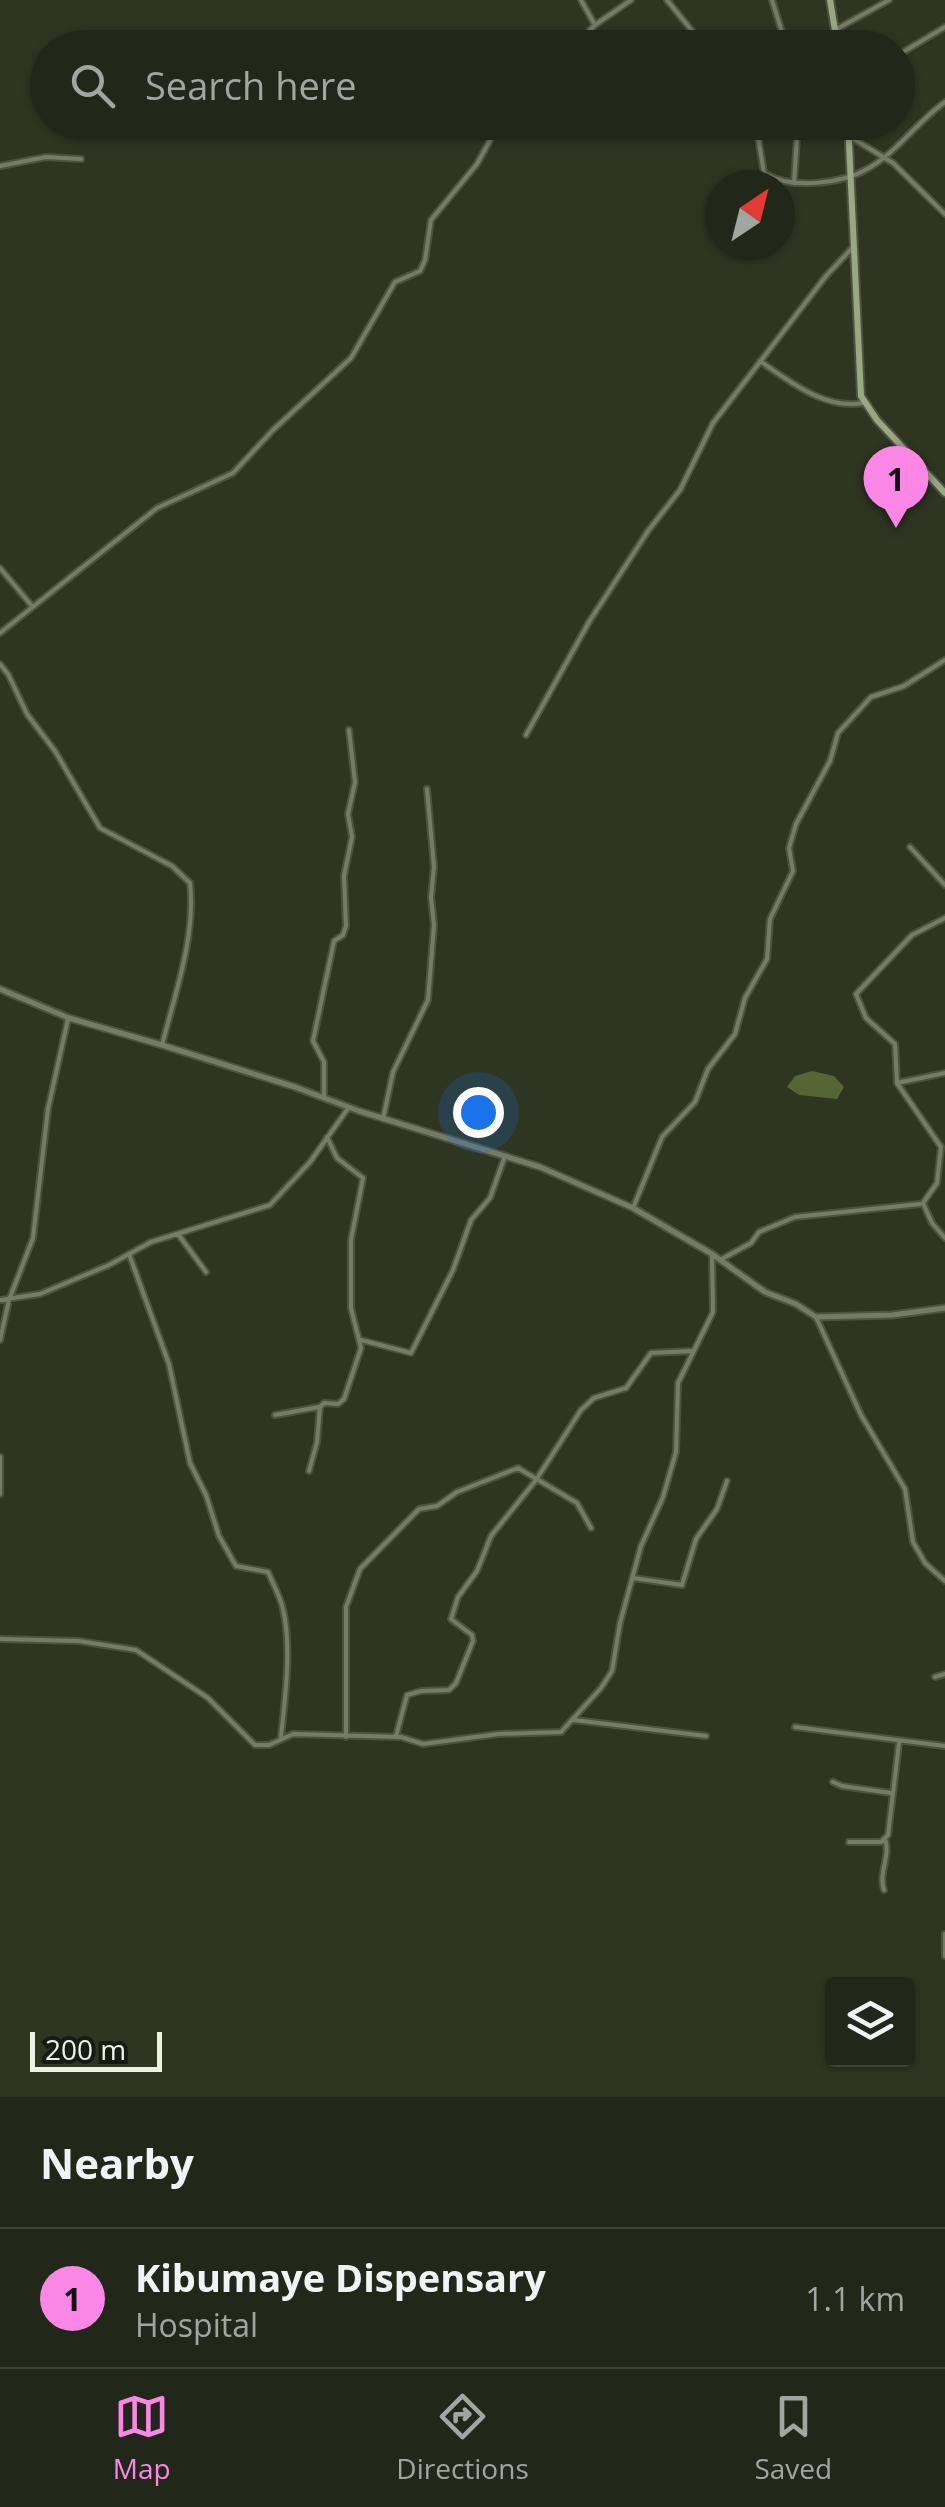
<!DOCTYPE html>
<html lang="en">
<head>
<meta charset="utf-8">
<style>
  body { margin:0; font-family:"Open Sans",sans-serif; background:#2a3022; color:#f1f3f6 }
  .controls { position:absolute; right:30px; bottom:30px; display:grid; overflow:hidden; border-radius:10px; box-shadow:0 2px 8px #0004 }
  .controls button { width:90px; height:90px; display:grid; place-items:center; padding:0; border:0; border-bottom:2px solid #3f4438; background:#222819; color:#f1f3f6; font:50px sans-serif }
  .compass { position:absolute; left:705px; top:170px; width:90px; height:90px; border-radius:50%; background:#222819; box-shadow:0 2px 8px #0004; rotate:35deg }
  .scale { position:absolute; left:30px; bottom:25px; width:132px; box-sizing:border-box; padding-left:10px; border:5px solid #edf2e5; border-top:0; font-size:28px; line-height:35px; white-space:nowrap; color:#edf2e5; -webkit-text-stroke:8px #181b12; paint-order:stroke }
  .you { position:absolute; left:478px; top:1112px; width:35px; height:35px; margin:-25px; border:8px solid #fff; border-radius:50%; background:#1a73e8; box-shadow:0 0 0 15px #1a73e833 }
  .badge { display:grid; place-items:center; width:65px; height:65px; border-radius:50%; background:#fa87e6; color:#111; font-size:32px; font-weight:700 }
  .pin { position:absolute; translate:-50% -82px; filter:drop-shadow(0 2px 5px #0008) }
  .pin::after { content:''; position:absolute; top:52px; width:35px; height:30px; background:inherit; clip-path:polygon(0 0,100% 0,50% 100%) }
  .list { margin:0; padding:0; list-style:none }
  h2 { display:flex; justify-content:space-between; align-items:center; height:130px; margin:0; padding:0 40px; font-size:42px }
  h2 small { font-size:32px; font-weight:400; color:#a2a6a2 }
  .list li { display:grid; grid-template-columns:65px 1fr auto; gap:30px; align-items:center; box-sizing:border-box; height:140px; padding:0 40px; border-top:2px solid #3f4438 }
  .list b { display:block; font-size:38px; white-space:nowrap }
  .list p { margin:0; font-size:32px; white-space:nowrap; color:#a2a6a2 }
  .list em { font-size:32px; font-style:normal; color:#a2a6a2 }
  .icon { flex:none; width:55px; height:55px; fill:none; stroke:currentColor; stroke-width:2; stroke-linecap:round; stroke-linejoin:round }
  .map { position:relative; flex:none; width:945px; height:2097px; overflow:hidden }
  .search { position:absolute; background:#222819; box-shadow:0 2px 8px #0004; left:30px; right:30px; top:30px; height:110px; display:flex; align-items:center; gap:25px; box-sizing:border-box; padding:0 35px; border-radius:55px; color:#a2a6a2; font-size:38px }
  .sheet { height:270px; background:#222819 }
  nav { display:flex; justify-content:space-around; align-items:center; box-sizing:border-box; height:140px; border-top:2px solid #3f4438; background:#222819; font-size:28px; color:#a2a6a2 }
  nav a { display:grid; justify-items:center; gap:5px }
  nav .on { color:#fa87e6 }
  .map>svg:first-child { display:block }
</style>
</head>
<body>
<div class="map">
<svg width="945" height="2097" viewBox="0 0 945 2097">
  <rect width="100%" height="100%" fill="#2e3521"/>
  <!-- water -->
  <path fill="#556533" d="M812,1071L834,1076L844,1087L837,1099L799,1095L787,1087L795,1076Z"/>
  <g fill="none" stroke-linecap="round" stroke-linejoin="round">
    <!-- minor casing -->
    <g stroke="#4d5340" stroke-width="8">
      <path id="minor" d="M581,0L595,25
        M667,0L706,48
        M772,0L787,48
        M835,30L889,0
        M572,48L595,25L631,0
        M898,55L945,27
        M734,122L758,137L764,173C791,190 842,184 869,168C898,151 918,121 945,102
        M849,136L893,163L945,214
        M0,166L46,157L81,159
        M794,183L798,122
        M760,361C790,382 826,410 863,403
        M0,568L32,606
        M0,633L157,508L233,473L273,430L351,358L395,282L420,271L425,260L431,220L477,164L500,122
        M0,664L8,674L27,714L55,751L100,828L172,866L190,883C196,936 175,994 162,1045
        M526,735L589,622L648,531L680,490L713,423L826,276L854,246
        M910,847L945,885
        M945,918L912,935L856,994L866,1018L895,1044L897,1083L941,1147L937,1183L923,1203L932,1223L945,1238
        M897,1083L945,1073
        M324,1097V1062L313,1041L334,941L343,935L346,926L344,876L352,837L348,814L355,782L349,730
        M383,1119L393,1072L428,1000L434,925L431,897L434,867L427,789
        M633,1208L662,1137L695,1102L708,1069L735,1034L745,998L767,959L770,919L793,871L789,848L796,824L830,761L838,733L871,697L904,686L945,660
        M178,1234L206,1272
        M129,1254L169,1364L190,1463L206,1495L219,1536L236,1566L268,1572C273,1584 280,1596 283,1609C292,1648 285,1698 281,1737
        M720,1260L751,1243L759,1232L795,1217L920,1204
        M0,1300L40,1294L109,1265L151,1242L270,1205L310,1162L349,1107
        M816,1317L861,1415L905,1489L913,1542L925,1563L945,1581
        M0,1340L9,1300L33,1238L48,1109L68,1019
        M361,1340L411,1353L453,1270L471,1220L490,1198L505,1156
        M275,1415L319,1407
        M0,1457V1494
        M309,1471L317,1442L320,1407L324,1403L338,1404L344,1399L361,1348L351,1308V1240L363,1178L337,1158L327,1137
        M633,1578L682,1585L696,1539L717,1509L727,1481
        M0,1639L79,1641L136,1650L208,1698L255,1745H269L293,1734L401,1737L423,1744L498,1734L561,1732L601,1688L612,1671L620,1623L641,1546L663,1497L676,1452L678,1383L713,1312L712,1254
        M935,1677L945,1674
        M574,1720L706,1736
        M795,1727L945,1746
        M396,1736L407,1695L421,1691L449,1690L456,1683L473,1641L472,1635L451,1619L458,1597L477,1571L491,1536L536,1480L581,1410L594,1398L626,1388L651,1353L692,1351
        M346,1737V1607L360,1569L419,1509L437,1506L457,1492L518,1468L577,1503L591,1528
        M833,1782L842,1786L891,1793
        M849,1842H881L888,1835L899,1743
        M884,1890C878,1873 891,1856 885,1839
        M945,1934V1956"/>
    </g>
    <!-- tertiary casing -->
    <g stroke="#4d5340" stroke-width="9">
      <path id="tertiary" d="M0,989L69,1018L162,1045L295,1087L359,1111L540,1167L633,1208L712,1254L765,1292L796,1304L816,1317L892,1315L945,1308"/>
    </g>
    <!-- secondary casing -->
    <g stroke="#4d5340" stroke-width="10">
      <path id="secondary" d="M830,0L838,48
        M848,122L861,396L877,420L945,493"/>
    </g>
    <!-- minor -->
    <use href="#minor" stroke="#747c66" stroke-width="4"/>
    <!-- tertiary -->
    <use href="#tertiary" stroke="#747c66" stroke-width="5"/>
    <!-- secondary -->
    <use href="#secondary" stroke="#9aa783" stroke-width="6"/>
  </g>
</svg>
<div class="controls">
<button><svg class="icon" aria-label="layers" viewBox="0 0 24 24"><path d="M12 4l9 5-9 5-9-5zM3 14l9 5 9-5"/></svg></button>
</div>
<svg class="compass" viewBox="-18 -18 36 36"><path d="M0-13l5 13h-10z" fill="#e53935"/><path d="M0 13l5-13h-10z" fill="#a2a6a2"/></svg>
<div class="scale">200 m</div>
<div class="you"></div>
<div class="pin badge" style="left:896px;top:528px">1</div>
<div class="search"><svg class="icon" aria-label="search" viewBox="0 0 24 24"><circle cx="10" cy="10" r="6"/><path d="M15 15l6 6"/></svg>Search here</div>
</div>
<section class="sheet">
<h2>Nearby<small></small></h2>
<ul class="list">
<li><span class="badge">1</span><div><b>Kibumaye Dispensary</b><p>Hospital</p></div><em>1.1 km</em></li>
</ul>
</section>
<nav>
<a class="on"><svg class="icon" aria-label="map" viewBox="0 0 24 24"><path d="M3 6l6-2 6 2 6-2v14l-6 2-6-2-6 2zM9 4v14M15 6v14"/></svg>Map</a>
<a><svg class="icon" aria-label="directions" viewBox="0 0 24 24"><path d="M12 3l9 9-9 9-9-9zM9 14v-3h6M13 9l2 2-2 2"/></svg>Directions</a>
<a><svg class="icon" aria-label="saved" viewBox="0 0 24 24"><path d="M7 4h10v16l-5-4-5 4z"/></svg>Saved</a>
</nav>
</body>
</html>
